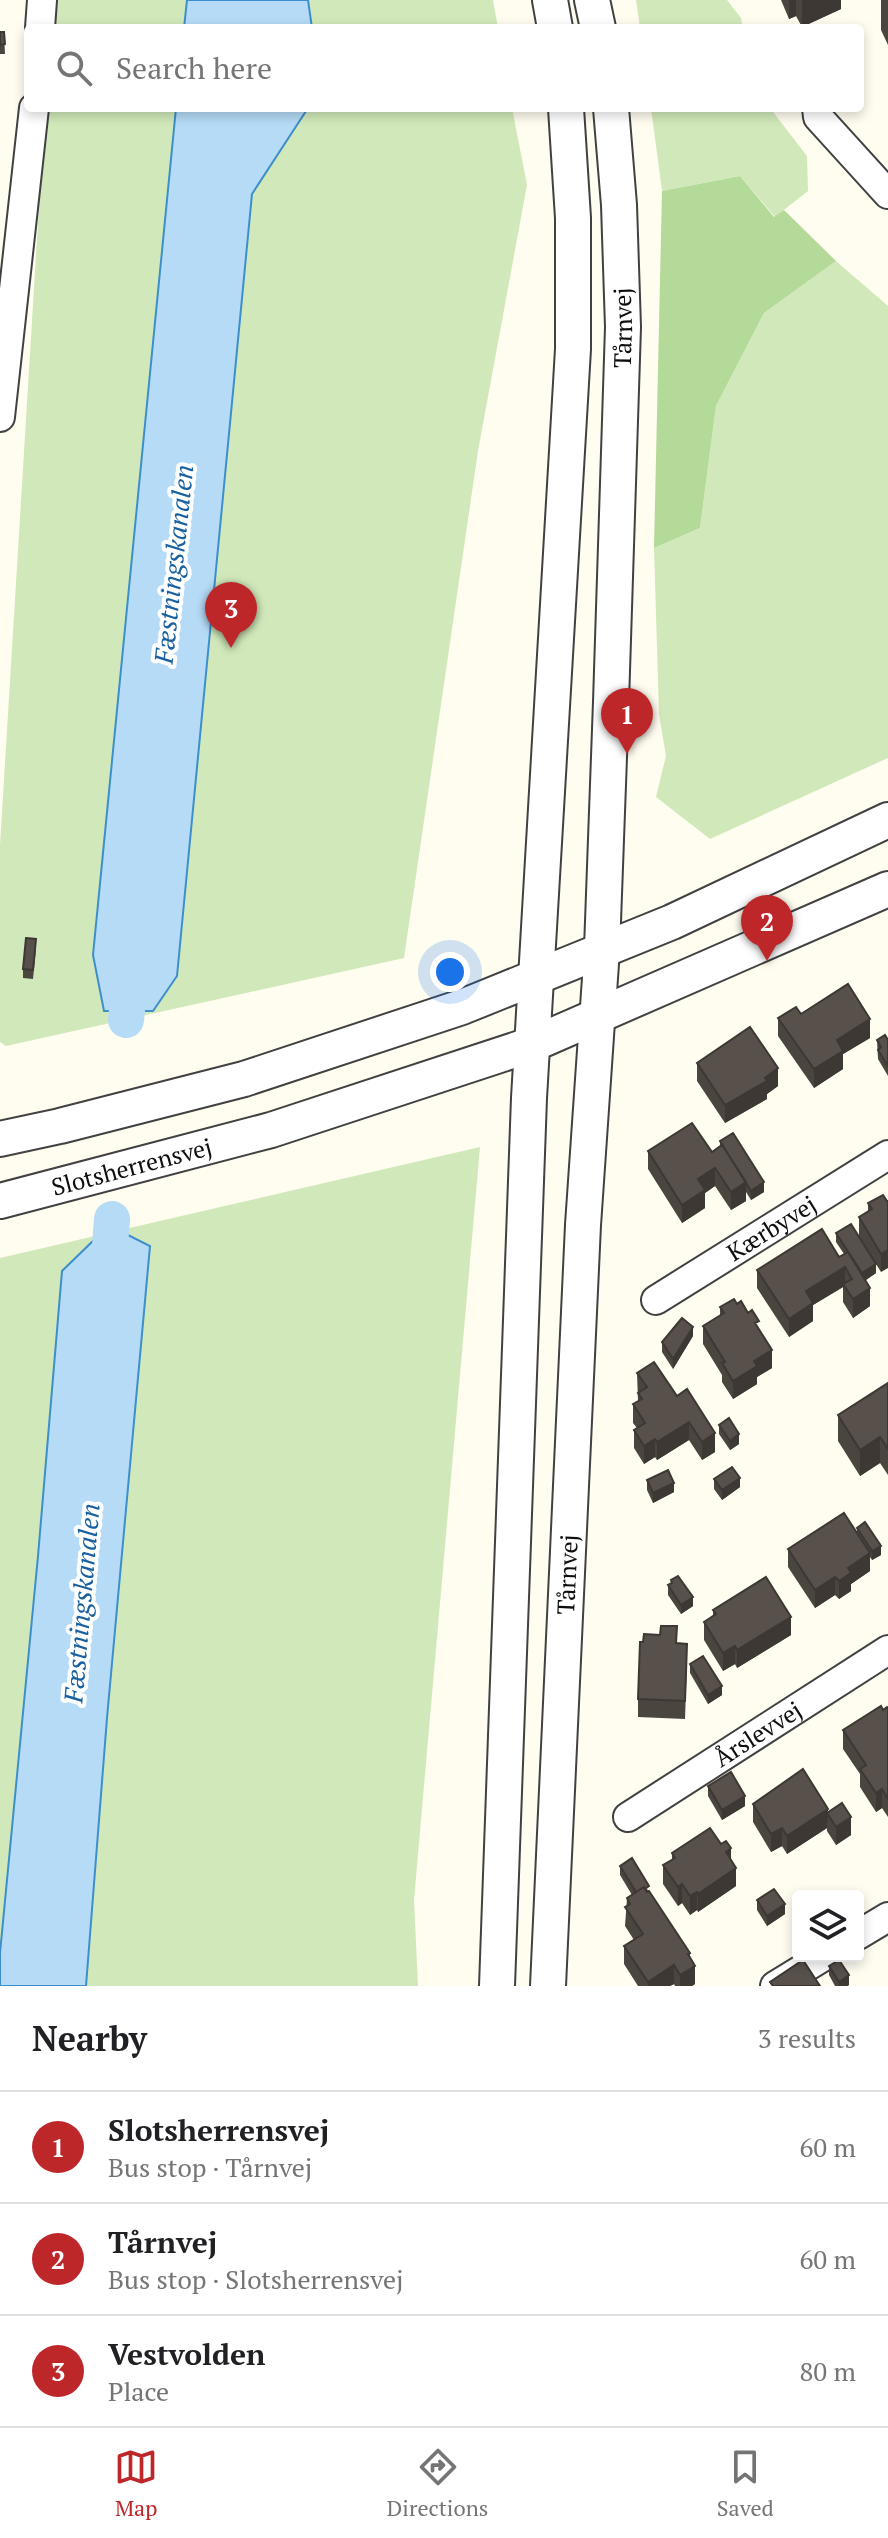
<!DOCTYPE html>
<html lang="en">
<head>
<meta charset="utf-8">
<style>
  body { margin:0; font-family:"PT Serif",serif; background:#f2f2f2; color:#202124 }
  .controls { position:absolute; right:24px; bottom:24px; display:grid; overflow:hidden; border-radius:8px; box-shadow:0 4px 12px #0003 }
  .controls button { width:72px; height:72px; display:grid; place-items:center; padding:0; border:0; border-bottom:2px solid #e0e0e0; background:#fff; color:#202124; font:40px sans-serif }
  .you { position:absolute; left:450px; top:972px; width:28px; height:28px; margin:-20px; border:6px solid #fff; border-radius:50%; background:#1a73e8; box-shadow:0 0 0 12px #1a73e833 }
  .badge { display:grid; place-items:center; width:52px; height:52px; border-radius:50%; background:#bd272a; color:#fff; font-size:26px; font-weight:700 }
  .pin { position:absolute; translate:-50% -66px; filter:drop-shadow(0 2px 4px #0008) }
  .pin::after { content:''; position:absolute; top:42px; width:28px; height:24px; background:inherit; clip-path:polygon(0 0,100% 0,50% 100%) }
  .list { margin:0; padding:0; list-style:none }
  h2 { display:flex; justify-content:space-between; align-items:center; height:104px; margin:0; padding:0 32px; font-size:34px }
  h2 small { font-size:26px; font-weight:400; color:#757577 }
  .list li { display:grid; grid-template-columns:52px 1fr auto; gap:24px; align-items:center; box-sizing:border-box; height:112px; padding:0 32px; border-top:2px solid #e0e0e0 }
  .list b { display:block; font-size:30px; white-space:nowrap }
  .list p { margin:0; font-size:26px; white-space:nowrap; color:#757577 }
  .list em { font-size:26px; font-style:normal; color:#757577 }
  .icon { flex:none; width:44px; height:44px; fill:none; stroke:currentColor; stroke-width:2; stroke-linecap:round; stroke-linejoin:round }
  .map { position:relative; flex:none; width:888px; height:1986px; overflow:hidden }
  .search { position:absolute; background:#fff; box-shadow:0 4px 12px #0003; left:24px; right:24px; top:24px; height:88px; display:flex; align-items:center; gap:20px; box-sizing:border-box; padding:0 28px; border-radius:8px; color:#757577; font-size:30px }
  .sheet { height:440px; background:#fff }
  nav { display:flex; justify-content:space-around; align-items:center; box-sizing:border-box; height:112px; border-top:2px solid #e0e0e0; background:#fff; font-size:22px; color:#757577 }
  nav a { display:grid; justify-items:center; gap:4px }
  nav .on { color:#bd272a }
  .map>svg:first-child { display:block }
</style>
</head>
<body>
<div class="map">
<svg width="888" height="1986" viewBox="0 0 888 1986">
  <rect width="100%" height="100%" fill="#fffcf0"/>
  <!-- green -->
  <path fill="#d1e9ba" d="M51,0H493L498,28H50Z
    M636,0H727L741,18L743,28H640Z
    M45,108H512L527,185L478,451L404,958L6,1046L0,1042V845Z
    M651,108H770L807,156L808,191L775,217L740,176L662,191Z
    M836,261L888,306V758L710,839L656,797L666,756L659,714L654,548L700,528L716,406L764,313Z
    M480,1147L414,1900L418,1986H0V1258Z"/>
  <!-- forest -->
  <path fill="#b4da99" d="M740,176L774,217L784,210L836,261L764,313L716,406L700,528L654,548L662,191Z"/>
  <!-- water -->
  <path fill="#b5dbf6" stroke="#3d8ecc" stroke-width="2" d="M187,0H308L312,28H184Z
    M176,108H308L252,194L177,976L153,1011H104L93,955Z
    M124,1233L150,1246L107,1718L86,1986H0V1953L38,1556L62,1271L96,1238Z"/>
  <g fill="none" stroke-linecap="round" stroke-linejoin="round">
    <!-- canal -->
    <path stroke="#b5dbf6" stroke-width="36" d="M126,1020L132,961
      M107,1285L112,1219"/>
    <!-- minor casing -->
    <g stroke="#414141" stroke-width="32">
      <g id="minor">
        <path d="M40,28L42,0"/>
        <path d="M817,108L818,117L888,194"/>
        <path d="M0,417L34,108"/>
        <path id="s1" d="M656,1300L888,1155"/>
        <path id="s2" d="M628,1817L888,1650"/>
        <path d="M858,1935L888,1917"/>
        <path d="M775,1986L824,1956"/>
      </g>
    </g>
    <!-- tertiary casing -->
    <g stroke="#414141" stroke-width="38">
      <g id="tertiary">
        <path d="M550,0L555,28"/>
        <path d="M592,0L598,28"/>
        <path d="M0,1139L60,1126L244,1079L462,1007L672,922L888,820"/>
        <path id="s3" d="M0,1201L271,1130L533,1044L888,889"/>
        <path d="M497,1986L529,1098L573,349V218L566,108"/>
        <path id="s4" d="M548,1986L583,1225L602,949L611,702L623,327L619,205L611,108"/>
      </g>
    </g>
    <!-- minor -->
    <use href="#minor" stroke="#fff" stroke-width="28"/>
    <!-- tertiary -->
    <use href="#tertiary" stroke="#fff" stroke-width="34"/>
  </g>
  <!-- wall -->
  <path fill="#4b4540" d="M781,0H841V9L802,27L796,16L789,19Z
    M881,0H888V45L881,30Z
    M0,32H4L5,54H0Z
    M36,949L33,979L23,978V969Z
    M801,1014L870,1038L843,1054V1069L814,1088L778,1036V1018Z
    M877,1040H888V1076L878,1059Z
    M697,1063L778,1086L767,1094V1099L725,1123L697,1081Z
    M720,1141L764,1192L751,1200L746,1192V1201L731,1210L715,1186L705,1193V1208L682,1223L648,1169V1151L712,1152L720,1147Z
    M883,1195L881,1272L876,1264V1273L865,1280L870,1306L853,1318L843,1302V1287L813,1305V1321L789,1337L757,1288V1270L839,1257L844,1254L836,1242V1233L859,1236V1217L868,1212V1203Z
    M737,1304L759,1330L772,1368L757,1377V1384L733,1399L722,1382V1375L703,1344V1326L720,1316V1307Z
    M693,1336L673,1369L662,1352V1342Z
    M654,1362L715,1452L702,1460L689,1440L657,1460L655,1457L644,1464L634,1448V1430L637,1428L633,1423V1404L638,1401L637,1373Z
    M888,1383V1475L880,1463L860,1476L838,1441V1415Z
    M719,1425L739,1444L730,1450L719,1434Z
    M714,1479L740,1487L722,1500L714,1489Z
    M647,1480L674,1492L653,1503L647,1490Z
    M857,1528L881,1555L872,1560L870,1557V1571L851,1584V1591L839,1599L835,1595L815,1608L788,1567V1549L857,1532Z
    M671,1580L693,1606L681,1614L668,1595V1585L671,1584Z
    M713,1610L791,1635L737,1668L735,1664L723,1671L704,1640V1622L713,1616Z
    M677,1643L687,1662L685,1719L638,1717V1699Z
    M690,1664L722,1695L708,1704L690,1673Z
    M888,1708V1817L882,1808L876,1812L860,1787V1774L843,1749V1730Z
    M708,1786L745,1806L722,1820L708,1796Z
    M753,1804L828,1812L851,1835L836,1845L827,1831V1828L787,1854L782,1846L771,1852L753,1822Z
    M672,1853L731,1860L736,1886L698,1912L697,1910L690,1915L682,1903L678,1906L663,1884V1865L672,1860Z
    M620,1866L649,1891L690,1958L695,1984L692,1986H675L674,1984L670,1986H638L624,1964V1946L634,1940L625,1926L627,1898L632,1895L620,1875Z
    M757,1900L785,1914L767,1926L757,1910Z
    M829,1966L849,1985L847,1986H835L829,1975Z"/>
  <!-- shaded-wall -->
  <path fill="#3d3834" d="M789,0H796V16L789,19Z
    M802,0H841V9L802,27Z
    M870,1019V1038L843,1054V1069L814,1088V1069L837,1040Z
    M778,1068V1086L767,1094V1099L725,1123V1105Z
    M715,1168V1186L705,1193V1208L682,1223V1205L698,1179Z
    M746,1182V1201L731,1210V1192Z
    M764,1182V1192L751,1200V1191Z
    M888,1250V1268L881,1272V1254Z
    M876,1264V1273L862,1283V1273Z
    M845,1267V1285L843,1284V1287L813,1305V1321L789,1337V1319L806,1291Z
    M870,1288V1306L853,1318V1299Z
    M693,1327V1336L673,1369V1359Z
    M772,1350V1368L757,1377V1384L733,1399V1381L754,1361Z
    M689,1422V1440L657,1460V1442Z
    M715,1433V1452L702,1460V1442Z
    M739,1434V1444L730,1450V1441Z
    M880,1437V1463L860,1476V1450Z
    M655,1439V1457L644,1464V1446Z
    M740,1478V1487L722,1500V1490Z
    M674,1483V1492L653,1503V1493Z
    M881,1546V1555L872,1560V1551Z
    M870,1553V1571L851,1584V1591L839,1599V1581L848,1568Z
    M835,1577V1595L815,1608V1590Z
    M693,1597V1606L681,1614V1605Z
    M791,1617V1635L737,1668V1650Z
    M735,1646V1664L723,1671V1653Z
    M722,1686V1695L708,1704V1695Z
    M882,1789V1808L876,1812V1793Z
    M745,1796V1806L722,1820V1810Z
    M828,1809L827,1828L787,1854V1836Z
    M851,1817V1835L836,1845V1827Z
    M782,1828V1846L771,1852V1834Z
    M731,1848V1866L726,1852Z
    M736,1868V1886L698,1912V1894Z
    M682,1884V1903L678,1906V1887Z
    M697,1892V1910L690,1915V1896Z
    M785,1904V1914L767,1926V1916Z
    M690,1953V1969L695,1966V1984L692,1986H680V1975L688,1954Z
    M674,1965V1984L670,1986H648V1982Z
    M849,1975V1985L847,1986H839V1982Z"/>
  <!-- building -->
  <path fill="#57504b" stroke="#3d3834" stroke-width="2" d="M0,32H4L5,44L0,45Z
    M26,938L36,939L33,970L23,969Z
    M848,984L870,1019L837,1040L843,1051L814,1069L778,1018L796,1007L801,1014Z
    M750,1027L778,1068L765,1078L767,1081L725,1105L697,1063Z
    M885,1035L888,1040V1066L878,1050L881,1047L877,1040Z
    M692,1123L712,1152L722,1145L746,1182L731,1192L715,1168L698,1179L705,1190L682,1205L648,1151Z
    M733,1133L764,1182L751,1191L720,1141Z
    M883,1195L887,1201H888V1250L881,1254L859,1217L872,1209L868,1203Z
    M851,1224L876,1264L862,1273L836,1233Z
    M822,1229L839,1257L848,1252L870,1288L853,1299L843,1284L852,1279L845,1267L806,1291L813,1303L789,1319L757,1270Z
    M734,1299L737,1304L741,1301L748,1313L752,1310L759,1321L755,1323L772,1350L754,1361L757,1366L733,1381L722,1363L725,1362L703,1326L724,1313L720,1307Z
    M682,1318L693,1327L673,1359L662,1342Z
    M654,1362L677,1396L687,1389L715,1433L702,1442L689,1422L657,1442L655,1439L644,1446L634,1430L645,1423L633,1404L642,1399L638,1393L647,1387L637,1373Z
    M888,1383V1449L880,1437L860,1450L838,1415Z
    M729,1418L739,1434L730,1441L719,1425Z
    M732,1467L740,1478L722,1490L714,1479Z
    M668,1470L674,1483L653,1493L647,1480Z
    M844,1513L870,1553L848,1568L851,1573L839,1581L835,1577L815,1590L788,1549Z
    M865,1522L881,1546L872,1551L857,1528Z
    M678,1576L693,1597L681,1605L668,1585L672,1583L671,1580Z
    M766,1577L791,1617L737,1650L735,1646L723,1653L704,1622L716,1614L713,1610Z
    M661,1626H677L676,1643L687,1644L685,1701L638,1699L640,1642H643L644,1634L660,1635Z
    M703,1656L722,1686L708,1695L690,1664Z
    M881,1706L883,1710L887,1707L888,1708V1799L882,1789L876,1793L860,1769L866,1765L843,1730Z
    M803,1769L828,1809L787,1836L782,1828L771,1834L753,1804Z
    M731,1772L745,1796L722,1810L708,1786Z
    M842,1803L851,1817L836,1827L827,1813Z
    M710,1828L721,1844L726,1841L731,1848L726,1852L736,1868L698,1894L697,1892L690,1896L682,1884L678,1887L663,1865L675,1858L672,1853Z
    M632,1858L649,1886L645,1889L644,1887L636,1892L620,1866Z
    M644,1887L647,1892L649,1891L690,1953L688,1954L695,1966L680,1975L674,1965L648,1982L624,1946L643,1934L625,1907L630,1904L627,1898Z
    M774,1889L785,1904L767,1916L757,1900Z
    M803,1960L820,1986H773L770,1982Z
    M839,1960L849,1975L839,1982L829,1966Z"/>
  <g text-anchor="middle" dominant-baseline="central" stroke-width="8" stroke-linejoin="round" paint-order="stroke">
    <!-- street labels -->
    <g font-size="24" fill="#0e0e0e" stroke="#fff">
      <text stroke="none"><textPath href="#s4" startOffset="1660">Tårnvej</textPath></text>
      <text stroke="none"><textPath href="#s3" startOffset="136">Slotsherrensvej</textPath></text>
      <text stroke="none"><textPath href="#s1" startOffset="136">Kærbyvej</textPath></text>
      <text stroke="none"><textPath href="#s4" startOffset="412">Tårnvej</textPath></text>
      <text stroke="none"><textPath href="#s2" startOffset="154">Årslevvej</textPath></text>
    </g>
    <!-- water labels -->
    <g font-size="26" font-style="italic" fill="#18609f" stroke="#fff">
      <text transform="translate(173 564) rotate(-84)">Fæstningskanalen</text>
      <text transform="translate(81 1603) rotate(-85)">Fæstningskanalen</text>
    </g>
  </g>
</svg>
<div class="controls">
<button><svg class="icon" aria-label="layers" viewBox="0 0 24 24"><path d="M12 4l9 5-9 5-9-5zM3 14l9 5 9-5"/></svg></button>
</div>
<div class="you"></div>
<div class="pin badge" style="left:627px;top:754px">1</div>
<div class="pin badge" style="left:767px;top:961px">2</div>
<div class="pin badge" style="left:231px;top:648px">3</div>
<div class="search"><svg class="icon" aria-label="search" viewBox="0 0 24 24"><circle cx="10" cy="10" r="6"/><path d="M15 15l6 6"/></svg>Search here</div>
</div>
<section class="sheet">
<h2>Nearby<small>3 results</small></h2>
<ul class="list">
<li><span class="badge">1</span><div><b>Slotsherrensvej</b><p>Bus stop · Tårnvej</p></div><em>60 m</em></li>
<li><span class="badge">2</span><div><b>Tårnvej</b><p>Bus stop · Slotsherrensvej</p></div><em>60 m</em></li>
<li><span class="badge">3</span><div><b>Vestvolden</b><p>Place</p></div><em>80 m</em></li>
</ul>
</section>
<nav>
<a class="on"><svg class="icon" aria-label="map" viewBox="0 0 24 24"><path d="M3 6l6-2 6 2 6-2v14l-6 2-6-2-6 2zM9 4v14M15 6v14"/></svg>Map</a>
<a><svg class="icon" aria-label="directions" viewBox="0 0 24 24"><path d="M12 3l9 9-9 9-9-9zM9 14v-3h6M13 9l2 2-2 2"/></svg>Directions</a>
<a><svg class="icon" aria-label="saved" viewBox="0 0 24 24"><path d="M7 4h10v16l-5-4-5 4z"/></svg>Saved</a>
</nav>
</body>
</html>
